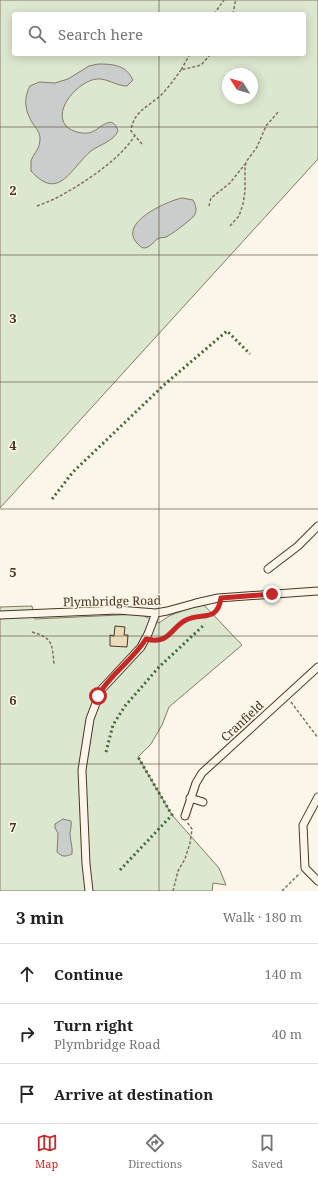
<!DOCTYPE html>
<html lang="en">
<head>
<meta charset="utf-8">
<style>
  body { margin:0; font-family:"Noto Serif",serif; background:#f2f2f2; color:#222 }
  .compass { position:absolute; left:222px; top:68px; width:36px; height:36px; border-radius:50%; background:#fff; box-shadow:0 2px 10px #0003; rotate:307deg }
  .stop { position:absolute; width:12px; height:12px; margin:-9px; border:3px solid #c62828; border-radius:50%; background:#fff }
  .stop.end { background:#c62828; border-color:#fff; box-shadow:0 1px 4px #0008 }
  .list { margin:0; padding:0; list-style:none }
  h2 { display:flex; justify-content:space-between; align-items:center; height:52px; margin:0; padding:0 16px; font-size:17px }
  h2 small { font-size:13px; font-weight:400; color:#767676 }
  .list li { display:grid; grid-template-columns:26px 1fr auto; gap:12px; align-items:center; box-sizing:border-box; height:60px; padding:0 16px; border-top:1px solid #e0e0e0 }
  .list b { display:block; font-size:15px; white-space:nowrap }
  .list p { margin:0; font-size:13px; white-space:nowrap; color:#767676 }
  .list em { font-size:13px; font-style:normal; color:#767676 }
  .icon { flex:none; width:22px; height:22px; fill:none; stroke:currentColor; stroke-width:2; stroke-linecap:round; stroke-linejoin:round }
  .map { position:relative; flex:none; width:318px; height:891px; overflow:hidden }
  .search { position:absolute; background:#fff; box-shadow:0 2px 10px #0003; left:12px; right:12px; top:12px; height:44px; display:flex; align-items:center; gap:10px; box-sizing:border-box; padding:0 14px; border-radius:4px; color:#767676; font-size:15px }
  .sheet { height:232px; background:#fff }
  nav { display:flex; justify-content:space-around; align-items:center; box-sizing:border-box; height:56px; border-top:1px solid #e0e0e0; background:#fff; font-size:11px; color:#767676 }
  nav a { display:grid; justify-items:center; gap:2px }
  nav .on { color:#c62828 }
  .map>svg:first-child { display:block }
</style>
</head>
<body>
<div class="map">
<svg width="318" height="891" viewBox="0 0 318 891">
  <rect width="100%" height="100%" fill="#fbf6e9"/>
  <!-- green -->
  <path fill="#dce7d0" stroke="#887966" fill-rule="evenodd" d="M0,0H318V159L0,508ZM14,14H304V54H14ZM228,74H252V98H228Z
    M202,603L242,645L169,707L162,725L151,744L138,757L172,815L219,868L226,885L213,883L212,891H0V607L32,606L35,619L140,614L159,623L169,616Z"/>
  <!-- water -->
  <path fill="#c9cecd" stroke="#887966" d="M98,64C113,64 126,65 133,80L127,86C116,86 107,78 97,79C80,80 52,109 66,126C72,132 84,135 92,132C101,128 113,113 118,131C113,142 100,144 91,151C70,169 59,202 31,171C31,168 31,164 31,161C34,152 40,150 40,138C40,133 36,128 33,124C25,111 23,99 30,86L39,82L55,83L68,79L89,66Z
    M182,198L193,200C196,206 198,211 193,217C189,221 171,235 166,237C163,238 161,237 157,239C154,242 150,247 145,248C141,248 140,246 137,243C118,223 167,201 182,198Z
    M63,819L71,821C72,826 70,830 70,834C70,841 73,847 72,854C65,857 62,857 57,852L58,833L55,828V824Z"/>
  <!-- building -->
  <path fill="#ecdcbc" stroke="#4a3520" d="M115,626L125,627L124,635H128L127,647L110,646V635L114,636Z"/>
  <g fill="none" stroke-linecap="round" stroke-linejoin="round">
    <!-- minor casing -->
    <g stroke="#4a3520" stroke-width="9">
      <path id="minor" d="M268,569L298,546L318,526
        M0,615L118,610L156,613L167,611L196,603L218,598L318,591
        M318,797L303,825L305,868L318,881
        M190,798L203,802
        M185,816L196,783L202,773L318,667
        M89,891L86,864L82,770L90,719L101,690L141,647L148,634L156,613"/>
    </g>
    <!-- path -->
    <path stroke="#7f6f5c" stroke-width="1.5" stroke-dasharray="3 2" stroke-linecap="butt" d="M214,14L224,0
      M233,14L235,3L236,0
      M190,54L181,70L201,65L211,54
      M142,144L131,131C133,111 149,107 162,94C169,87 175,78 181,70
      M37,206C45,203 53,200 60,196C84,183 122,158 135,135
      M209,206L211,198L230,183L245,164
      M230,226L239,216L243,204L245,191V168L246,162L257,147L266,126L279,111
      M32,632C53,638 52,644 54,664
      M154,640C175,638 173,625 187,619C199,615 213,619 220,606
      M291,702L318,738
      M173,891L178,871L185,859L190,843L192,829L187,822
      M282,891L300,873"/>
    <!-- minor -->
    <use href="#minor" stroke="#fbf6e9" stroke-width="7"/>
    <!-- hedge -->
    <path stroke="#436837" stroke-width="3" stroke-dasharray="2 3" stroke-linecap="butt" d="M52,499L73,472L165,384L227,331L250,354
      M106,752L113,725L125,706L159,667L205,624
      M120,870L172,815L138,757"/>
  </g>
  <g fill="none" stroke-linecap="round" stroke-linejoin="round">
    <!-- route -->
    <path stroke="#c62828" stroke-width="5" d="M98,696C109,675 132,661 146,639C170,645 170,628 186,620C202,612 217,623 221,598L272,594"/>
  </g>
  <!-- grid -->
  <path fill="none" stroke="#4a3520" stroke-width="1" stroke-opacity="0.55" d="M159,0V14M159,54V891M0,127H318M0,255H318M0,382H318M0,509H318M0,636H318M0,764H318"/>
  <g text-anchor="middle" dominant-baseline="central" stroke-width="3" stroke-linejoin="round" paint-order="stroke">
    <!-- street labels -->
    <g font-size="12" fill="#4a3520" stroke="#fbf6e9">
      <text transform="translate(112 601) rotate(-1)">Plymbridge Road</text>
      <text transform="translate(242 721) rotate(-43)">Cranfield</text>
    </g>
  </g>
  <g font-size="13" text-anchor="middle" font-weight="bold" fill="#4a3520" stroke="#fbf6e9" stroke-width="3" stroke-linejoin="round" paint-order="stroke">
    <text x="13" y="195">2</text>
    <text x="13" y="323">3</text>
    <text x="13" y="450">4</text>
    <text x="13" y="577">5</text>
    <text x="13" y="705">6</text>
    <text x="13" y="832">7</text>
  </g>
</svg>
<svg class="compass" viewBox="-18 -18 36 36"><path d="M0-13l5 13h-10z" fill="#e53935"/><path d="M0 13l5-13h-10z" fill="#767676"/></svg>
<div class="stop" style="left:98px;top:696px"></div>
<div class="stop end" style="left:272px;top:594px"></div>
<div class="search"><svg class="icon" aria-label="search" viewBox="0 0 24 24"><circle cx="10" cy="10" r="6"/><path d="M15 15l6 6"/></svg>Search here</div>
</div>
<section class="sheet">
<h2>3 min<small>Walk · 180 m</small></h2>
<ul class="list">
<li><svg class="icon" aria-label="ahead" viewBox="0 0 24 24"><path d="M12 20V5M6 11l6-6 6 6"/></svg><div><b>Continue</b></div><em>140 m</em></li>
<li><svg class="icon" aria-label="right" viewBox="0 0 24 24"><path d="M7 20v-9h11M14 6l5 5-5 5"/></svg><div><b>Turn right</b><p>Plymbridge Road</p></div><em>40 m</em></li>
<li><svg class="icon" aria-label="arrive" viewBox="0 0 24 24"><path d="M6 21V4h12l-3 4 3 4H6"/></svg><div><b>Arrive at destination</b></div></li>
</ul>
</section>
<nav>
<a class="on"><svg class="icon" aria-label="map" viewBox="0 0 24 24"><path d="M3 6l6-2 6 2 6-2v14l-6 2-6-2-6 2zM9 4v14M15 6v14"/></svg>Map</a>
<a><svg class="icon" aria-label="directions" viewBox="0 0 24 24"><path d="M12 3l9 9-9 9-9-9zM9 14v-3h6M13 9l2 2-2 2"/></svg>Directions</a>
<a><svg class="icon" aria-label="saved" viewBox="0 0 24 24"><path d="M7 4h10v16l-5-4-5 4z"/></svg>Saved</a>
</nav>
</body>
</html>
